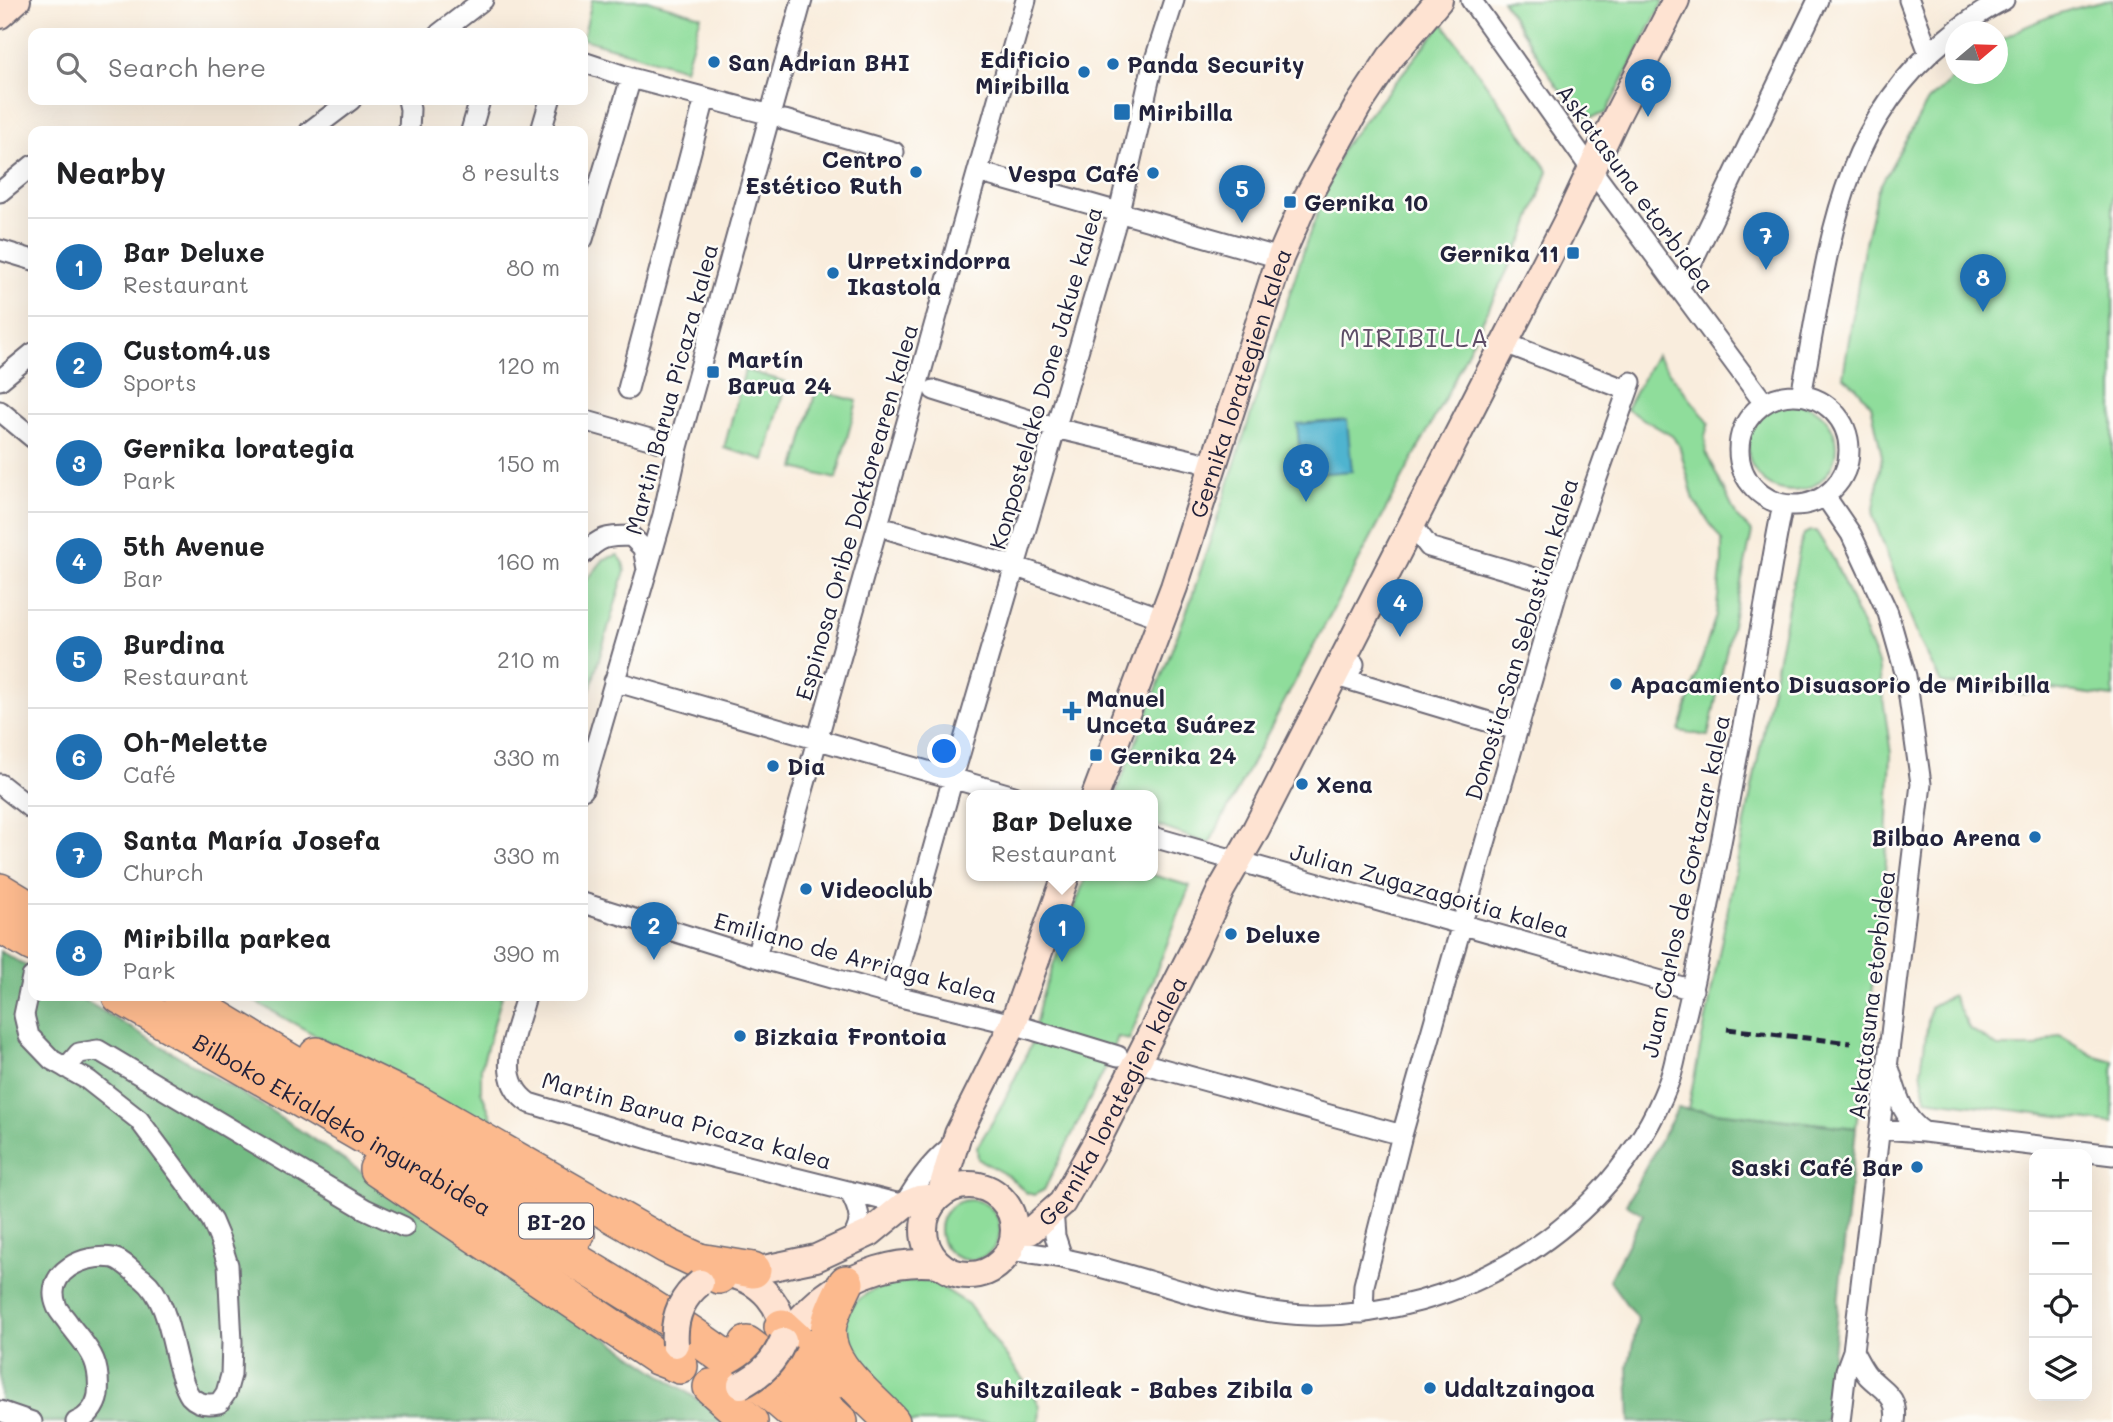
<!DOCTYPE html>
<html lang="en">
<head>
<meta charset="utf-8">
<style>
  body { margin:0; font-family:Mali,sans-serif; background:#f6f6f6; color:#202124 }
  .controls { position:absolute; right:21px; bottom:21px; display:grid; overflow:hidden; border-radius:14px; box-shadow:0 7px 28px #0002 }
  .controls button { width:63px; height:63px; display:grid; place-items:center; padding:0; border:0; border-bottom:2px solid #e0e0e0; background:#fff; color:#202124; font:35px sans-serif }
  .compass { position:absolute; left:1945px; top:21px; width:63px; height:63px; border-radius:50%; background:#fff; box-shadow:0 7px 28px #0002; rotate:71deg }
  .you { position:absolute; left:945px; top:752px; width:24px; height:24px; margin:-18px; border:5px solid #fff; border-radius:50%; background:#1a73e8; box-shadow:0 0 0 10px #1a73e833 }
  .badge { display:grid; place-items:center; width:46px; height:46px; border-radius:50%; background:#1f6fb2; color:#fff; font-size:23px; font-weight:700 }
  .pin { position:absolute; translate:-50% -58px; filter:drop-shadow(0 2px 4px #0008) }
  .pin::after { content:''; position:absolute; top:37px; width:24px; height:21px; background:inherit; clip-path:polygon(0 0,100% 0,50% 100%) }
  .popup { position:absolute; left:966px; top:790px; width:192px; height:91px; box-sizing:border-box; display:grid; place-content:center; border-radius:14px; background:#fff; filter:drop-shadow(0 2px 5px #0005); font-size:23px; white-space:nowrap; color:#757577 }
  .popup b { font-size:26px; color:#202124 }
  .popup::after { content:''; position:absolute; left:50%; top:100%; margin-left:-14px; border:14px solid transparent; border-top-color:#fff }
  .list { margin:0; padding:0; list-style:none }
  h2 { display:flex; justify-content:space-between; align-items:center; height:91px; margin:0; padding:0 28px; font-size:30px }
  h2 small { font-size:23px; font-weight:400; color:#757577 }
  .list li { display:grid; grid-template-columns:46px 1fr auto; gap:21px; align-items:center; box-sizing:border-box; height:98px; padding:0 28px; border-top:2px solid #e0e0e0 }
  .list b { display:block; font-size:26px; white-space:nowrap }
  .list p { margin:0; font-size:23px; white-space:nowrap; color:#757577 }
  .list em { font-size:23px; font-style:normal; color:#757577 }
  .icon { flex:none; width:38px; height:38px; fill:none; stroke:currentColor; stroke-width:2; stroke-linecap:round; stroke-linejoin:round }
  .map { position:relative; flex:none; width:2113px; height:1422px; overflow:hidden }
  .search { position:absolute; background:#fff; box-shadow:0 7px 28px #0002; left:28px; top:28px; width:560px; height:77px; display:flex; align-items:center; gap:18px; box-sizing:border-box; padding:0 24px; border-radius:14px; color:#757577; font-size:26px }
  .panel { position:absolute; background:#fff; box-shadow:0 7px 28px #0002; left:28px; top:126px; width:560px; height:875px; border-radius:14px }
  .map>svg:first-child { display:block }
</style>
</head>
<body>
<div class="map">
<svg width="2113" height="1422" viewBox="0 0 2113 1422">
  <rect width="100%" height="100%" fill="#fdfcf7"/>
  <filter id="ink" filterUnits="userSpaceOnUse"><feTurbulence type="fractalNoise" baseFrequency=".0143" numOctaves="2"/><feDisplacementMap in="SourceGraphic" scale="14" xChannelSelector="R" yChannelSelector="G"/><feConvolveMatrix kernelMatrix="1 2 1 2 8 2 1 2 1" color-interpolation-filters="sRGB"/></filter>
  <filter id="wash" filterUnits="userSpaceOnUse"><feTurbulence type="fractalNoise" baseFrequency=".00686" numOctaves="4" result="noise"/><feDisplacementMap in="SourceGraphic" scale="28" xChannelSelector="R" yChannelSelector="G"/><feGaussianBlur stdDeviation="1.57" result="paint"/><feColorMatrix in="noise" values="0 0 0 0 0 0 0 0 0 0 0 0 0 0 0 0 0 1.4 0 .05"/><feComposite in="paint" operator="in"/></filter>
  <g filter="url(#wash)">
    <rect width="100%" height="100%" fill="#f9eddd"/>
    <!-- green -->
    <path fill="#8fdd9b" stroke="#58806b" stroke-width="2" d="M592,0H647L701,16L685,69L583,39Z
      M1502,0H1664L1606,113L1593,117L1580,114L1556,85Z
      M2113,0V697L2052,689L2024,694L1941,683L1918,637L1873,516L1882,456L1871,405L1857,388L1843,376L1864,248L1877,191L1928,101L1958,74H1997L1998,41C2034,20 2071,7 2113,0Z
      M1443,23L1548,171L1526,232L1447,394L1209,844L1153,824V796H1115L1191,600L1306,243L1343,147Z
      M1656,355L1709,423L1705,436L1706,453L1737,517L1752,532L1708,736L1679,731L1716,615L1722,562V541L1694,500L1679,445L1672,436L1626,409Z
      M745,370L786,382L765,460L724,448Z
      M816,390L857,401L836,479L795,468Z
      M1748 447a44 44 0 1 1 88 0a44 44 0 1 1-88 0Z
      M1810,531H1816L1834,560L1878,663L1891,754L1886,862L1856,1128L1688,1109L1800,547L1804,534Z
      M618,555L623,562L625,571L583,713V585L604,559Z
      M1153,875L1190,886L1129,1040L1118,1037L1106,1067L1044,1190L1034,1195L1027,1193L1008,1176L978,1159L977,1147L999,1111L1031,1045L1041,999L1086,876Z
      M1952,995L1969,1028L1998,1047H2035L2060,1035L2092,1055L2113,1061V1123L1926,1099L1921,1070L1930,1007Z
      M258,996H502L481,1068V1091L497,1131L387,1075L254,1001Z
      M940 1230a30 30 0 1 1 60 0a30 30 0 1 1-60 0Z
      M929,1279L968,1304L1035,1396L1040,1407L1039,1422H904L841,1354L843,1313C867,1286 894,1281 929,1279Z"/>
    <!-- forest -->
    <path fill="#73bc83" stroke="#4a6f5f" stroke-width="2" d="M0,951L33,970V996H77L270,1110L719,1414L725,1422H0Z
      M1678,1108L1856,1128L1826,1422H1630L1628,1367L1638,1320L1609,1280L1643,1214L1626,1204Z"/>
    <!-- water -->
    <path fill="#50b4cf" stroke="#396b85" stroke-width="2" d="M1347,420L1352,471L1302,475L1297,424Z"/>
  </g>
  <g filter="url(#ink)">
    <g fill="none" stroke-linecap="round" stroke-linejoin="round">
      <!-- street casing -->
      <g stroke="#6d6974" stroke-width="23">
        <path id="street" d="M1471,0L1591,169L1764,403
          M1909,0L1929,53
          M440,33L483,0
          M583,62L631,78L771,115
          M408,100L410,109L409,131
          M785,120L894,152
          M310,131L351,100
          M471,131L480,100
          M541,131L550,100
          M978,172L1280,258
          M0,192L33,165
          M583,239L631,78
          M0,250L33,260
          M1679,289L1818,0
          M1505,343L1627,390
          M0,380L33,353
          M628,389L705,98
          M934,390L1055,428L1213,465
          M1739 450a55 55 0 1 1 110 0a55 55 0 1 1-110 0Z
          M1801,395C1828,262 1833,131 1946,39C1964,24 1983,10 2004,0
          M0,411L33,438
          M583,420L678,447
          M1825,496L1851,534L1888,613L1906,676L1921,784L1853,1351L1846,1370L1840,1422
          M1412,525L1429,547L1559,585
          M891,530L1017,567L1162,618
          M583,554C600,537 606,536 631,536L643,548L647,569
          M1346,660L1354,664L1346,679L1516,730
          M614,681L1014,796
          M956,767L1119,212L1151,72L1174,0
          M0,784L33,810
          M583,790L663,515L678,447L802,0
          M1153,837L1693,990
          M583,903L756,957L892,995L1013,1024L1118,1056
          M1465,913L1559,585L1631,382
          M756,957L1026,0
          M32,977L24,1015L29,1036L52,1060L88,1080L139,1120L189,1187L212,1221L220,1240L228,1265L232,1342L231,1375L226,1393L219,1403C209,1405 198,1405 190,1396C185,1389 183,1380 180,1372C171,1343 168,1299 143,1279C134,1273 123,1260 113,1258C85,1253 42,1272 57,1307C59,1312 66,1319 69,1324C89,1350 101,1359 98,1395C96,1407 87,1418 76,1422
          M892,995L951,785
          M526,996C517,1031 492,1078 529,1103L692,1152L904,1205C917,1182 933,1159 955,1144
          M1145,1064L1402,1135
          M66,1068L79,1053L98,1050L365,1209L404,1227
          M1890,1071C1897,1094 1902,1118 1924,1132
          M1880,1129L1924,1132L2113,1155
          M1053,1210L1055,1236L1061,1254
          M848,1243C864,1225 861,1212 849,1191
          M1010,1250C1030,1253 1050,1255 1070,1260C1149,1276 1226,1313 1308,1315C1459,1319 1612,1228 1668,1084C1674,1070 1676,1053 1680,1038C1693,992 1701,946 1710,899C1728,808 1745,716 1761,625C1769,585 1774,545 1783,505
          M1363,1313L1364,1285L1402,1135L1460,931
          M1853,1351C1858,1360 1862,1369 1868,1376C1884,1392 1899,1396 1895,1422
          M0,1411L32,1422"/>
      </g>
      <!-- secondary casing -->
      <g stroke="#6d6974" stroke-width="30">
        <g id="secondary">
          <path d="M0,15L17,0"/>
          <path id="s1" d="M1095,796L1174,587L1280,258L1304,203L1358,106L1390,58L1439,0"/>
          <circle cx="969" cy="1230" r="45"/>
          <path d="M940,1195L958,1134L1013,1024L1066,876"/>
          <path id="s2" d="M1014,1230L1030,1231L1062,1203L1097,1141L1194,949L1221,890L1256,829L1568,219L1616,117L1676,0"/>
          <path d="M727,1274C760,1278 786,1307 783,1341"/>
          <path d="M735,1275L816,1258L870,1233L904,1205L919,1199L938,1197"/>
          <path d="M783,1337C797,1324 808,1309 823,1298C856,1273 897,1259 938,1264"/>
        </g>
      </g>
      <!-- highway casing -->
      <g stroke="#6d6974" stroke-width="38">
        <g id="highway">
          <path d="M0,891L33,911"/>
          <path d="M0,925L33,944"/>
          <path id="s3" d="M120,996C246,1068 372,1140 497,1214C603,1277 713,1339 804,1422"/>
          <path d="M181,996L577,1234"/>
          <path d="M317,1055L417,1103L667,1246L699,1261L719,1276"/>
          <path d="M377,1169L657,1357L680,1366"/>
          <path d="M699,1261L753,1270"/>
          <path d="M846,1283C840,1296 832,1310 829,1324C821,1363 869,1396 892,1422"/>
          <path d="M782,1327L839,1380"/>
          <path d="M747,1344L793,1378L840,1422"/>
          <path d="M711,1387L750,1422"/>
        </g>
      </g>
      <!-- street -->
      <use href="#street" stroke="#fff" stroke-width="19"/>
      <!-- secondary -->
      <use href="#secondary" stroke="#fee3d2" stroke-width="26"/>
      <!-- highway -->
      <use href="#highway" stroke="#fcba8e" stroke-width="35"/>
      <!-- rail -->
      <path stroke="#22223b" stroke-width="5" stroke-dasharray="10 5" stroke-linecap="butt" d="M1727,1029L1851,1043"/>
      <!-- secondary-bridge casing -->
      <g stroke="#6d6974" stroke-width="30" stroke-linecap="butt">
        <path id="secondary-bridge" d="M675,1344C673,1319 681,1298 700,1283
          M741,1385C762,1374 774,1362 783,1341"/>
      </g>
      <!-- secondary-bridge -->
      <use href="#secondary-bridge" stroke="#fee3d2" stroke-width="26"/>
    </g>
  </g>
  <!-- markers -->
  <g fill="#1f6fb2" stroke="#fdfcf7" stroke-width="2.5">
    <circle cx="714" cy="62" r="7"/>
    <circle cx="1113" cy="64" r="7"/>
    <circle cx="1084" cy="72" r="7"/>
    <rect x="1113" y="103" width="18" height="18" rx="3.5"/>
    <circle cx="916" cy="172" r="7"/>
    <circle cx="1153" cy="173" r="7"/>
    <rect x="1283" y="195" width="14" height="14" rx="3.5"/>
    <rect x="1566" y="246" width="14" height="14" rx="3.5"/>
    <circle cx="833" cy="273" r="7"/>
    <rect x="706" y="365" width="14" height="14" rx="3.5"/>
    <circle cx="1616" cy="684" r="7"/>
    <path d="M1068.5 700.5h7v7h7v7h-7v7h-7v-7h-7v-7h7z"/>
    <rect x="1089" y="748" width="14" height="14" rx="3.5"/>
    <circle cx="773" cy="766" r="7"/>
    <circle cx="1302" cy="784" r="7"/>
    <circle cx="2035" cy="837" r="7"/>
    <circle cx="806" cy="889" r="7"/>
    <circle cx="1231" cy="934" r="7"/>
    <circle cx="740" cy="1036" r="7"/>
    <circle cx="1917" cy="1167" r="7"/>
    <circle cx="1430" cy="1388" r="7"/>
    <circle cx="1307" cy="1389" r="7"/>
  </g>
  <g text-anchor="middle" dominant-baseline="central" stroke-width="5" stroke-linejoin="round" paint-order="stroke">
    <!-- shield labels -->
    <rect fill="#fdfcf7" stroke="#646373" stroke-width="2" x="519" y="1203.5" width="74" height="35" rx="5"/>
    <g font-size="21" font-weight="bold" fill="#22223b">
      <text x="556" y="1221">BI-20</text>
    </g>
    <!-- poi labels -->
    <g font-size="23" font-weight="bold" fill="#22223b" stroke="#fdfcf7" text-anchor="start">
      <text x="1070" y="59" text-anchor="end">Edificio<tspan x="1070" dy="26">Miribilla</tspan></text>
      <text x="728" y="62">San Adrian BHI</text>
      <text x="1127" y="64">Panda Security</text>
      <text x="1138" y="112">Miribilla</text>
      <text x="902" y="159" text-anchor="end">Centro<tspan x="902" dy="26">Estético Ruth</tspan></text>
      <text x="1139" y="173" text-anchor="end">Vespa Café</text>
      <text x="1304" y="202">Gernika 10</text>
      <text x="1559" y="253" text-anchor="end">Gernika 11</text>
      <text x="847" y="260">Urretxindorra<tspan x="847" dy="26">Ikastola</tspan></text>
      <text x="727" y="359">Martín<tspan x="727" dy="26">Barua 24</tspan></text>
      <text x="1630" y="684">Apacamiento Disuasorio de Miribilla</text>
      <text x="1086" y="698">Manuel<tspan x="1086" dy="26">Unceta Suárez</tspan></text>
      <text x="1110" y="755">Gernika 24</text>
      <text x="787" y="766">Dia</text>
      <text x="1316" y="784">Xena</text>
      <text x="2021" y="837" text-anchor="end">Bilbao Arena</text>
      <text x="820" y="889">Videoclub</text>
      <text x="1245" y="934">Deluxe</text>
      <text x="754" y="1036">Bizkaia Frontoia</text>
      <text x="1903" y="1167" text-anchor="end">Saski Café Bar</text>
      <text x="1444" y="1388">Udaltzaingoa</text>
      <text x="1293" y="1389" text-anchor="end">Suhiltzaileak - Babes Zibila</text>
    </g>
    <!-- street labels -->
    <g font-size="23" fill="#22223b" stroke="#fdfcf7">
      <text transform="translate(1636 188) rotate(54)">Askatasuna etorbidea</text>
      <text transform="translate(1045 378) rotate(-74)">Konpostelako Done Jakue kalea</text>
      <text stroke="none"><textPath href="#s1" startOffset="438">Gernika lorategien kalea</textPath></text>
      <text transform="translate(671 389) rotate(-75)">Martin Barua Picaza kalea</text>
      <text transform="translate(856 512) rotate(-74)">Espinosa Oribe Doktorearen kalea</text>
      <text transform="translate(1521 639) rotate(-73)">Donostia-San Sebastian kalea</text>
      <text transform="translate(1685 886) rotate(-78)">Juan Carlos de Gortazar kalea</text>
      <text transform="translate(1430 890) rotate(16)">Julian Zugazagoitia kalea</text>
      <text transform="translate(856 957) rotate(15)">Emiliano de Arriaga kalea</text>
      <text transform="translate(1871 995) rotate(-83)">Askatasuna etorbidea</text>
      <text stroke="none"><textPath href="#s2" startOffset="172">Gernika lorategien kalea</textPath></text>
      <text transform="translate(687 1120) rotate(16)">Martin Barua Picaza kalea</text>
      <text stroke="none"><textPath href="#s3" startOffset="257">Bilboko Ekialdeko ingurabidea</textPath></text>
    </g>
    <!-- quarter labels -->
    <g font-size="26" letter-spacing="2" fill="#5e4d67" stroke="#fdfcf7">
      <text x="1415" y="337">MIRIBILLA</text>
    </g>
  </g>
</svg>
<div class="controls">
<button>+</button>
<button>−</button>
<button><svg class="icon" aria-label="locate" viewBox="0 0 24 24"><circle cx="12" cy="12" r="6"/><path d="M12 2v4M12 18v4M2 12h4M18 12h4"/></svg></button>
<button><svg class="icon" aria-label="layers" viewBox="0 0 24 24"><path d="M12 4l9 5-9 5-9-5zM3 14l9 5 9-5"/></svg></button>
</div>
<svg class="compass" viewBox="-18 -18 36 36"><path d="M0-13l5 13h-10z" fill="#e53935"/><path d="M0 13l5-13h-10z" fill="#757577"/></svg>
<div class="you"></div>
<div class="pin badge" style="left:1062px;top:962px">1</div>
<div class="popup"><b>Bar Deluxe</b>Restaurant</div>
<div class="pin badge" style="left:654px;top:960px">2</div>
<div class="pin badge" style="left:1306px;top:502px">3</div>
<div class="pin badge" style="left:1400px;top:637px">4</div>
<div class="pin badge" style="left:1242px;top:223px">5</div>
<div class="pin badge" style="left:1648px;top:117px">6</div>
<div class="pin badge" style="left:1766px;top:270px">7</div>
<div class="pin badge" style="left:1983px;top:312px">8</div>
<div class="search"><svg class="icon" aria-label="search" viewBox="0 0 24 24"><circle cx="10" cy="10" r="6"/><path d="M15 15l6 6"/></svg>Search here</div>
<section class="panel">
<h2>Nearby<small>8 results</small></h2>
<ul class="list">
<li><span class="badge">1</span><div><b>Bar Deluxe</b><p>Restaurant</p></div><em>80 m</em></li>
<li><span class="badge">2</span><div><b>Custom4.us</b><p>Sports</p></div><em>120 m</em></li>
<li><span class="badge">3</span><div><b>Gernika lorategia</b><p>Park</p></div><em>150 m</em></li>
<li><span class="badge">4</span><div><b>5th Avenue</b><p>Bar</p></div><em>160 m</em></li>
<li><span class="badge">5</span><div><b>Burdina</b><p>Restaurant</p></div><em>210 m</em></li>
<li><span class="badge">6</span><div><b>Oh-Melette</b><p>Café</p></div><em>330 m</em></li>
<li><span class="badge">7</span><div><b>Santa María Josefa</b><p>Church</p></div><em>330 m</em></li>
<li><span class="badge">8</span><div><b>Miribilla parkea</b><p>Park</p></div><em>390 m</em></li>
</ul>
</section>
</div>
</body>
</html>
